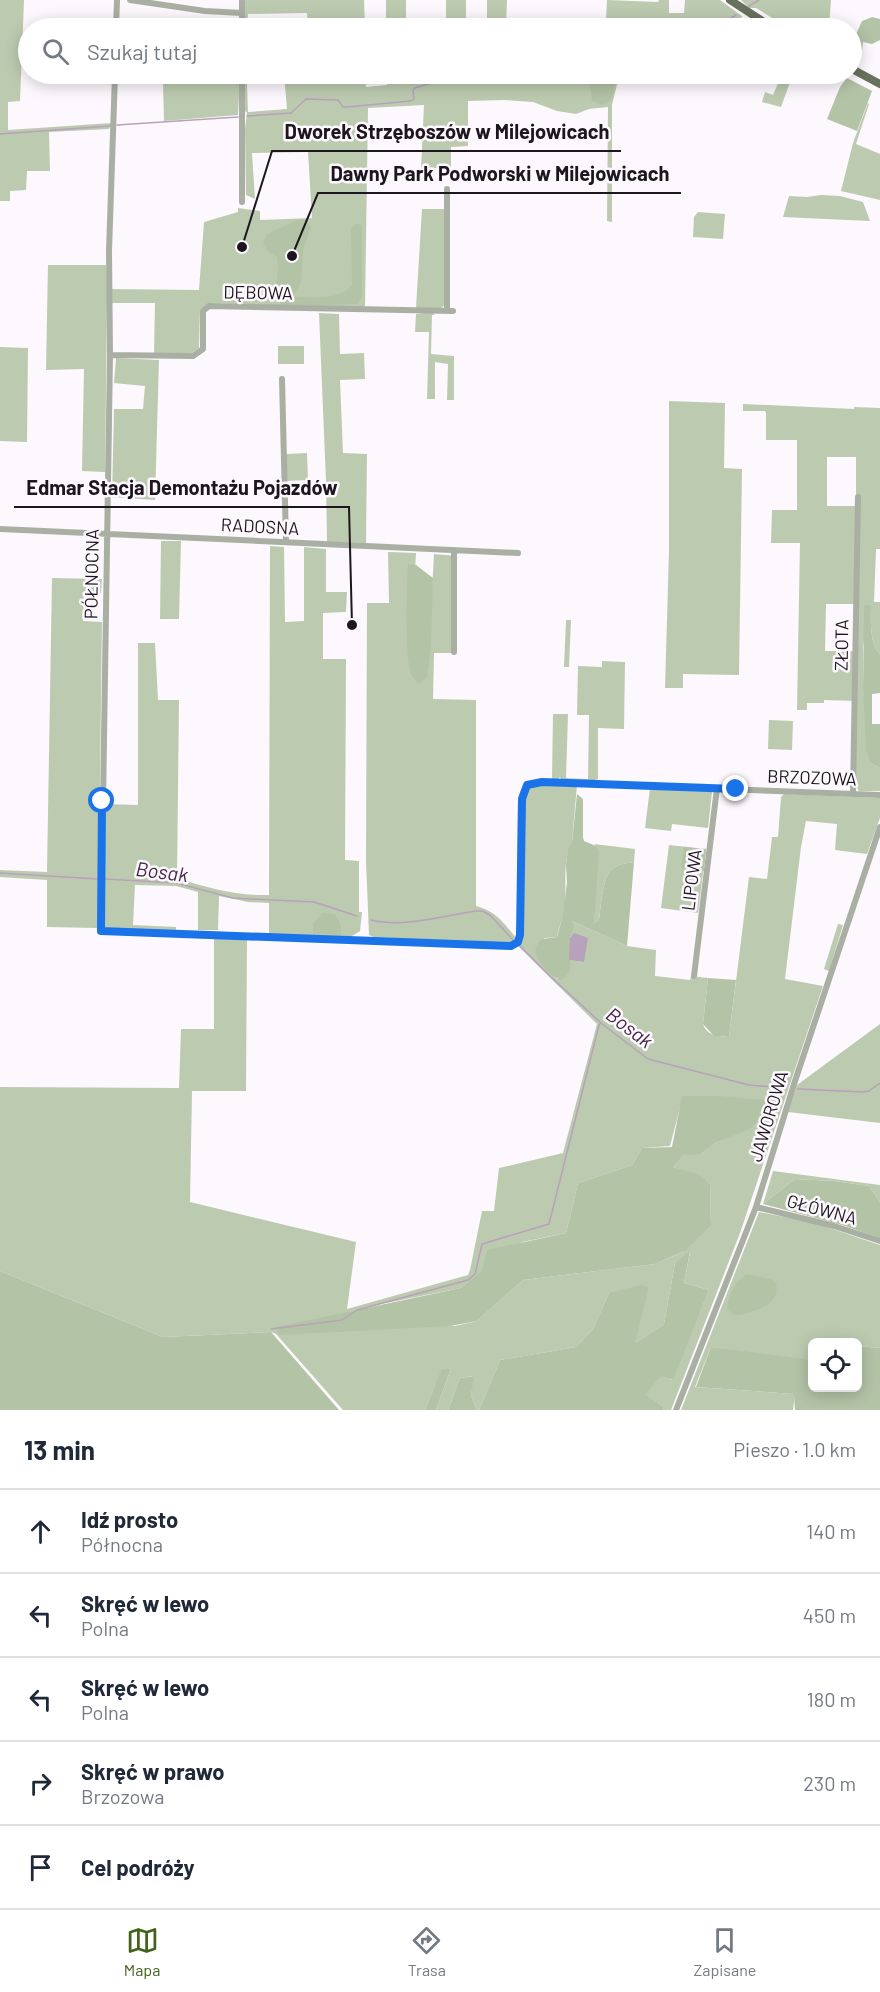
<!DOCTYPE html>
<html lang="pl">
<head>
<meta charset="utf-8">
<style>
  body { margin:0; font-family:Barlow,sans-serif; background:#f6f6f7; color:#1f2937 }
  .controls { position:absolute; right:18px; bottom:18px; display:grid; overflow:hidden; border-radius:9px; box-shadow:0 3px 15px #0003 }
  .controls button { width:54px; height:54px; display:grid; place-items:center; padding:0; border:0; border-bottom:2px solid #e0e1e3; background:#fff; color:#1f2937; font:30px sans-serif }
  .stop { position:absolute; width:18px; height:18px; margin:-14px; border:4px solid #1a73e8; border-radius:50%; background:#fff }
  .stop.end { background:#1a73e8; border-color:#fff; box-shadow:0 2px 6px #0008 }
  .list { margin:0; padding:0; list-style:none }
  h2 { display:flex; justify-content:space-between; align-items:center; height:78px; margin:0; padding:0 24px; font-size:26px }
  h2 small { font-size:20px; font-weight:400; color:#747a83 }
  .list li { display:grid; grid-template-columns:39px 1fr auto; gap:18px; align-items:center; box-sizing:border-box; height:84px; padding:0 24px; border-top:2px solid #e0e1e3 }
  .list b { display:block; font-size:22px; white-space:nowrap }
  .list p { margin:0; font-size:20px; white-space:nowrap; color:#747a83 }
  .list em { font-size:20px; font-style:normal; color:#747a83 }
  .icon { flex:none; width:33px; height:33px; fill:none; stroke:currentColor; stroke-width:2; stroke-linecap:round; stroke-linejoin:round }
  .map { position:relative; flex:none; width:880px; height:1410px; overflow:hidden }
  .search { position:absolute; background:#fff; box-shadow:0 3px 15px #0003; left:18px; right:18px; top:18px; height:66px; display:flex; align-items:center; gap:15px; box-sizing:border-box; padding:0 21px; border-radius:33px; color:#747a83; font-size:22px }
  .sheet { height:498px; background:#fff }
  nav { display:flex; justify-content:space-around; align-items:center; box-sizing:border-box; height:84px; border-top:2px solid #e0e1e3; background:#fff; font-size:16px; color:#747a83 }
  nav a { display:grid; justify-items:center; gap:3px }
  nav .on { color:#42631a }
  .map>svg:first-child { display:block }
</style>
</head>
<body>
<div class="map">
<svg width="880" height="1410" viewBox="0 0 880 1410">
  <rect width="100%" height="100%" fill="#fcf8fd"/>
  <!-- green -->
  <path fill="#bccbb0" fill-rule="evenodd" d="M0,0H24L20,101L8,102V130L112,123L109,129L49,132L50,171H27L26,190L10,191V201H0Z
    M246,0H364L365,28H308L307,13L248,14L247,28H245L244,1Z
    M386,0H406V28H386Z
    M446,0H466V28H446Z
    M487,0H507L506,28H487Z
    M607,0L658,2L659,0H669V13H684L685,0H720L742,16L738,28H589L590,20L606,21Z
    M741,0H831L829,28H789L756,8H749Z
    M191,74H240L238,115L164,121L163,82H191Z
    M284,74H365L366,87L387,85V74H426V77L441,74H663V82L618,81L612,105V222L607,221L608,107L589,109L576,114L557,111L533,102L504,100L468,101V146L451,147V176H443V168L421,169L424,105L368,108L365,308L209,303L200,310L199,348L190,354H154L155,303H107L105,472L82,471L84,369L46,370L48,265H106L107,289L199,290L204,222L238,212V208L260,211V220L312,218L308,152L252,153L255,199L246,195L245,129L247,113L245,111V83H247L248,112L287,109Z
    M774,74H793L781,107L762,102L765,92L773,95L779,81L777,79L778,76Z
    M868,103L869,104L856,144L880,154V200L841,191L853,143Z
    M821,195L840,196L863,202L870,221L783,217L789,196L807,197Z
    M422,209H444L445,305L441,308H416Z
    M698,212L725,214L723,239L693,237L694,217Z
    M432,312L435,315H432L431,354L454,356V400H447L448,364L435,362V399H427L429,332H415L416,314Z
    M319,313L339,314L340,354L364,353L365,379L340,380L343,453L367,454L366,543L327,542L326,481Z
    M278,346H304V364H278Z
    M0,347L28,348L27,442L0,441Z
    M116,358L159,360L155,500L112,497L114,409H143L145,386L114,383Z
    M669,401L725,403L724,468L742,469L739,675L683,674V688H665L669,550Z
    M743,404L854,409V407L880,408V549H876L874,602H880V654C869,643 871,620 871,606L863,646V688L871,763L880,768V791H859L856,786V701L824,700V703H807V710H797L800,543H771L772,510H797V440H766V413L765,411H743ZM827,457H856V506H827ZM826,604H854L853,651H825Z
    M307,453L308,480L286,481V454Z
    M161,541H181L179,619H160Z
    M270,546L284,547L285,622L304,621V547L326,549V592H347L346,612L323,613V659H346L345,860L359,861V912H362L360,931L352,936L346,937L269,934V903L248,902L219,896L218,930H198V892L176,886L135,885L133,925L176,927V931L106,928L104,926L105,804L138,805V643H155L158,700H179L177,878C208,888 236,896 269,895Z
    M388,552L416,553L414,589L432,591L434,554L456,556V653H434L433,699L476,700V906C496,911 504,923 516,938L508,944L374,937L369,935L366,861L367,603H389Z
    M52,578L102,579L101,593L84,592L83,621L102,622L98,928L47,927V880L0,877V870L47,872Z
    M566,620H571L569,667H564Z
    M602,661L625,662L624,729L598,728V779L592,781H562L560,777L557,780L552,779L553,714H568L566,778L588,779L589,715H577L578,666L602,667Z
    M769,720L793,721L792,750L768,749Z
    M544,784L577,785L572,842C561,864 568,890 564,913C562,921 558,929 557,937L544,938L538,958L557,979L570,972V960L584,962L571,936L570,938L572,921L627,946L656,950L655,976L690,980L691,976L708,978L703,1024C707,1036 718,1036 729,1037L749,877L767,879L772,837H778L781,797L784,794L880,798V818L867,854L835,850L837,824L806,821L801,847L785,979L823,986L740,1233L671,1410H663L664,1407L644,1394L661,1375L672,1380L709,1290L684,1283L690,1252L675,1263L664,1324L635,1343L609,1293L593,1329L576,1347L500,1360L479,1410H477L471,1396L473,1376L460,1378L448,1410H436L451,1368L441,1371L425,1410H343L276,1334L271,1332L163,1337L0,1271V1087L179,1088L181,1029H214V937L247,939L246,1091H192L190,1202L356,1242L347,1309L468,1275L470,1270L482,1211H494L499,1168L563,1153L597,1024L518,946L521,941L524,800L529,788ZM683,1096L723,1139L708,1147L701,1155L685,1152L673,1167L695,1174L710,1184L711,1226L683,1252L655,1264L523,1280L477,1321L455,1326L346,1313L366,1307L461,1288L522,1242L566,1233L578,1183L632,1165L642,1148L670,1146Z
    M650,788L712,792L708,828L672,824L671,831L645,828Z
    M594,844L635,849L634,862C627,863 618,864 612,869C602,878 601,907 599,920L594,925L596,846Z
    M669,845L706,849L698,913L661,908Z
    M838,924L843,925L829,971L824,969Z
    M880,1024V1123L788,1112L797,1085Z
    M773,1171L880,1185V1202L869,1186L834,1181L795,1179L763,1204Z
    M759,1212L815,1223L880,1245V1348L858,1346V1342H812V1360L775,1357L711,1347L695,1387L795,1394L793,1410H681Z"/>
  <!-- forest -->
  <path fill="#b3c3a6" d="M872,17L880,19V40L872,44L863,42L862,51L859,53L854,48L853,41L862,21Z
    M575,74H615L613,95L608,103L601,105L592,101L589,77L588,75Z
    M847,78L872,91L857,131L827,119L840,87Z
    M306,219L311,227L303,250L301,283L292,297C309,297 341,301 352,285L351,228L357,223L362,226V296L357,304L283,306L275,296L278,269L277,257L267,250L263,243L267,234L295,221Z
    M408,564L416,565L433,578L431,647L427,677L419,684C417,681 414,679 412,676C404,662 407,584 408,564Z
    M864,605L871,606C871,620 869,643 880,654V693L872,694V724H880V768L871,763L866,750L863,688Z
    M577,794L583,799V837L584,841L596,846L599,851L594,924L599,920C601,907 602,878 612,869C618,864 627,863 634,862L627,946L572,921L574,925L570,938V972L562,980C551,978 533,959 536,947C537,944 540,941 542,939L557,937L563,915L567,882L566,865L568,849L572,842Z
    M684,847L706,849L704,871L681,868Z
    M322,913L335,914L341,925V935L313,934V924Z
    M708,978L736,980L729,1037L714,1036L703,1024Z
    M682,1096H720L771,1101C766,1111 756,1126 747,1130C730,1138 713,1140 701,1155L684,1154L673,1167L698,1174L710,1184L711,1226L685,1251L655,1264L523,1280L477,1321L450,1326L279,1335L276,1327L461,1288L482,1271L487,1250L566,1233L578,1183L632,1165L642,1148L672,1147Z
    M795,1179L834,1181L869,1186L880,1202V1238L842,1225L763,1204Z
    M690,1251L684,1283L709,1290L673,1380L661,1376L645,1394L664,1407L663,1410H479L500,1360L576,1347L593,1329L609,1293L641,1285L649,1287L635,1343L664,1324L675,1263Z
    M0,1271L163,1337L271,1332L339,1410H0Z
    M746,1274L770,1279L776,1283C777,1288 777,1294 774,1298C768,1308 744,1316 733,1315L727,1309C729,1295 734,1283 746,1274Z
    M858,1346L880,1348V1410H795L794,1394L696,1387L711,1347L812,1360V1388H858Z
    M451,1368L436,1410H425L441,1370Z
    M474,1376L471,1396L477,1410H448L460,1378Z"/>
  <!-- water -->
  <path fill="#b8a1ba" d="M574,933L588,938L584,962L569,960L570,938Z"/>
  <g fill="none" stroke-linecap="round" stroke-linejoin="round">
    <!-- stream -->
    <path stroke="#b8a1ba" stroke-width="1.5" d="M749,6L759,0
      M715,28L736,15
      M247,116L291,113L306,99L338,100L343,107H347L411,101L414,99L413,90L415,88L435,82L453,74
      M117,125L238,117
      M0,134L110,126
      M0,873L98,879
      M105,879L176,883L233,898L314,902L357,916
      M371,920C404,928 442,916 476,911H483L491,916L513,940
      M519,945L551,977L601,1023L648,1059L749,1085L786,1088
      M798,1089L863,1092L869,1091L880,1083
      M271,1329L342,1320L357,1310L468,1280L475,1274L482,1244L549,1224L599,1025L601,1023"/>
    <!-- minor -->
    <path stroke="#a9afa3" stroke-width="6" d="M130,0L205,11L242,13
      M242,0V28
      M116,28L117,0
      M115,74L109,251L110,355L101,931L511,946L518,942L520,935L521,799C524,786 530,783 542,782L880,795
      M447,189V311
      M242,202V74
      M110,355L193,356L203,349V311L209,306L453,311
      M282,379L286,542
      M0,529L518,553
      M454,652V550
      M853,794L858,497
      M694,976L717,788
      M756,1207L834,1226L880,1241
      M676,1410L756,1207L795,1081L880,827"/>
    <!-- major -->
    <path stroke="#67725d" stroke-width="8" d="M730,0L773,28
      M852,69L880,84"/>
  </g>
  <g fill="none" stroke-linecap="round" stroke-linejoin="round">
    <!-- route -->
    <path stroke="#1a73e8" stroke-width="8" d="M102,801L101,931L511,946L518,942L520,935L522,799L527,785L542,782L736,789"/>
  </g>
  <g text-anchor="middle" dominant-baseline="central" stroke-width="5" stroke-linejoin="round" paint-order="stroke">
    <!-- street labels -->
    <g font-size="18" fill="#1e161f" stroke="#fcf8fd">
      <text transform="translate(258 292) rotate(1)">DĘBOWA</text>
      <text transform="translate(260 526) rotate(3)">RADOSNA</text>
      <text transform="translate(91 574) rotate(-89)">PÓŁNOCNA</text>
      <text transform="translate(841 645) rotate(-89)">ZŁOTA</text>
      <text transform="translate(812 777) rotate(2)">BRZOZOWA</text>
      <text transform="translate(691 880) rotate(-83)">LIPOWA</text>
      <text transform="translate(768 1116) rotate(-73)">JAWOROWA</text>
      <text transform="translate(822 1209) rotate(15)">GŁÓWNA</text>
    </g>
    <!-- water labels -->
    <g font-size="20" font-style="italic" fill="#442447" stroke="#fcf8fd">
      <text transform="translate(162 871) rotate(7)">Bosak</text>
      <text transform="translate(630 1027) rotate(37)">Bosak</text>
    </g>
  </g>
  <!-- callouts -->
  <path fill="none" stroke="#1e161f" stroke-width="2" d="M242 247L272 151H621M292 256L318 193H681M352 625L349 507H14"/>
  <g fill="#1e161f" stroke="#fcf8fd" stroke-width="2">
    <circle cx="242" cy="247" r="6"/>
    <circle cx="292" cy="256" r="6"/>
    <circle cx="352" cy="625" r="6"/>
  </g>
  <g font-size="20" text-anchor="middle" font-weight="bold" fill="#1e161f" stroke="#fcf8fd" stroke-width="5" stroke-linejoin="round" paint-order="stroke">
    <text x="447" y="139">Dworek Strzęboszów w Milejowicach</text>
    <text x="500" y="181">Dawny Park Podworski w Milejowicach</text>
    <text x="182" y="495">Edmar Stacja Demontażu Pojazdów</text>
  </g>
</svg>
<div class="controls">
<button><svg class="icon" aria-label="locate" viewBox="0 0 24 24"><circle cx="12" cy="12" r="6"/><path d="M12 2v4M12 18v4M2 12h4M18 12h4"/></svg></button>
</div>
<div class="stop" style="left:102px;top:801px"></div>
<div class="stop end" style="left:736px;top:789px"></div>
<div class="search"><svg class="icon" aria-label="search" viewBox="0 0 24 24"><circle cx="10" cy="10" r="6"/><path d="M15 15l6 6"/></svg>Szukaj tutaj</div>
</div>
<section class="sheet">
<h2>13 min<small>Pieszo · 1.0 km</small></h2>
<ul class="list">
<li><svg class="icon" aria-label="ahead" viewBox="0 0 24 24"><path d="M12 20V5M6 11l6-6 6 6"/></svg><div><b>Idź prosto</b><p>Północna</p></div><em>140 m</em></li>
<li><svg class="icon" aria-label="left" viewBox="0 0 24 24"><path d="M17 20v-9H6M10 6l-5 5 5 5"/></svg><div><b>Skręć w lewo</b><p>Polna</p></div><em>450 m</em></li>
<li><svg class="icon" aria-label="left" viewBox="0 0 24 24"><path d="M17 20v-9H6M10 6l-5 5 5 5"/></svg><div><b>Skręć w lewo</b><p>Polna</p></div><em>180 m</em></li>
<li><svg class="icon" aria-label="right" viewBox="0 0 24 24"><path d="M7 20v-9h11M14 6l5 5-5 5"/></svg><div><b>Skręć w prawo</b><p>Brzozowa</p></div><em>230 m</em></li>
<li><svg class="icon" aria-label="arrive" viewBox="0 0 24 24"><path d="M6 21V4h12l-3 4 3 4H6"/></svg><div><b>Cel podróży</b></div></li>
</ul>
</section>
<nav>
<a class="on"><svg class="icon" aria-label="map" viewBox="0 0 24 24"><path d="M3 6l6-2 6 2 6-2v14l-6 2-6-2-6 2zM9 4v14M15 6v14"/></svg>Mapa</a>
<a><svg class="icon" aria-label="directions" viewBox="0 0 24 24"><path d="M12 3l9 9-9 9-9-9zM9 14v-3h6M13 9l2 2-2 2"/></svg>Trasa</a>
<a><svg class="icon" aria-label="saved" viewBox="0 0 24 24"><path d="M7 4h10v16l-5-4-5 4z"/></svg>Zapisane</a>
</nav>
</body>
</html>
